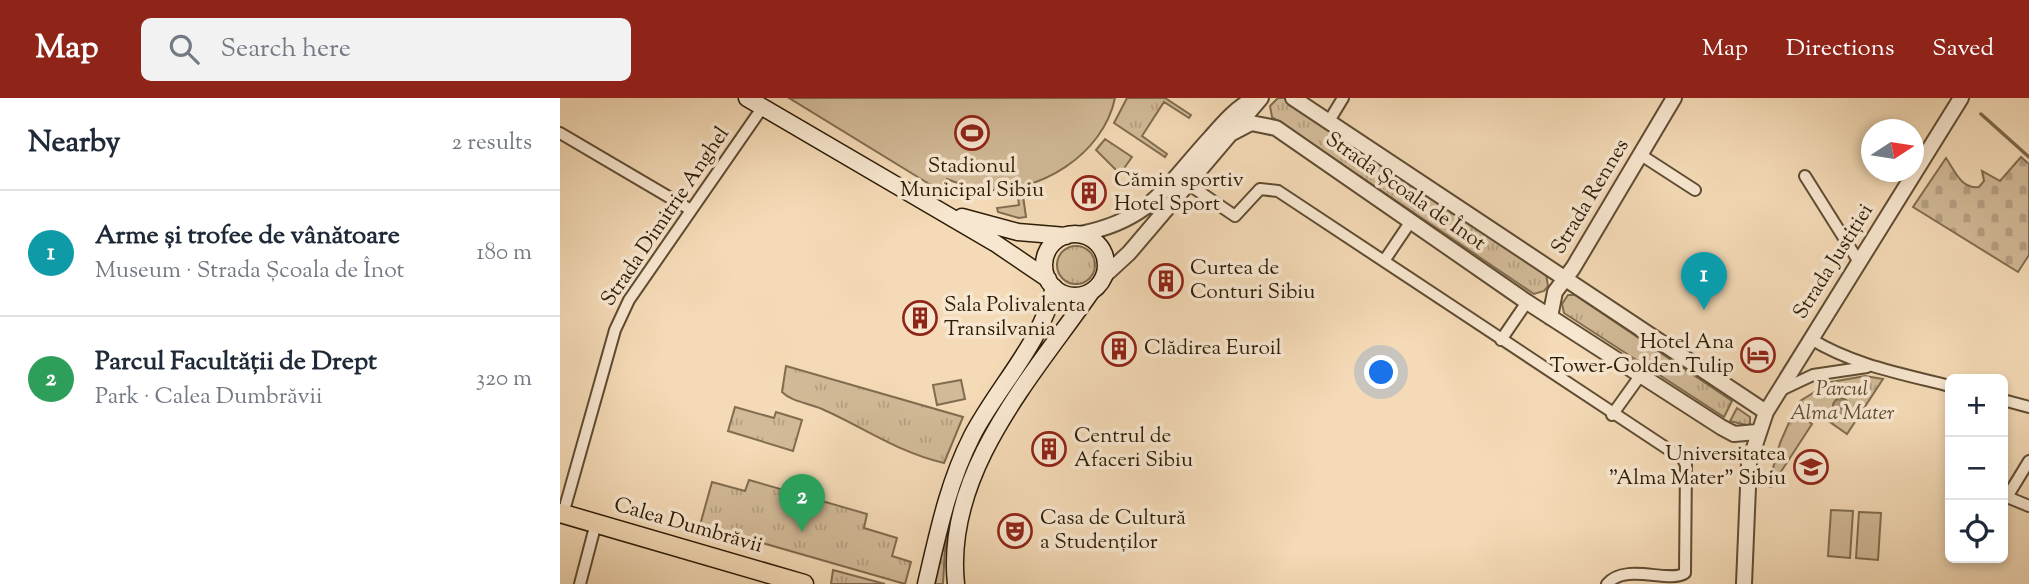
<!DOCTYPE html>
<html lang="en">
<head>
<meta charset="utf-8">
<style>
  body { margin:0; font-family:"Sorts Mill Goudy",serif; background:#f2f2f3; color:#1f2937 }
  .controls { position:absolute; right:21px; bottom:21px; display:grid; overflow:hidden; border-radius:10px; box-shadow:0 4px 10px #0003 }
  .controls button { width:63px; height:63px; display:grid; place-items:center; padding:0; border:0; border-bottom:2px solid #e0e1e3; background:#fff; color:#1f2937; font:35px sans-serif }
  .compass { position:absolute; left:1301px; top:21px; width:63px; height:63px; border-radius:50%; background:#fff; box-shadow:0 4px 10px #0003; rotate:78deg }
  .you { position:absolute; left:822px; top:275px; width:24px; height:24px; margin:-18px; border:5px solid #fff; border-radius:50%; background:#1a73e8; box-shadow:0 0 0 10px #1a73e833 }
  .badge { display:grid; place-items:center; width:46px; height:46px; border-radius:50%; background:#8f2418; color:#fff; font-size:23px; font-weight:700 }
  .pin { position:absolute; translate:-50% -58px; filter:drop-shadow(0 2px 4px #0008) }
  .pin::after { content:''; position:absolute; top:37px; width:24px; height:21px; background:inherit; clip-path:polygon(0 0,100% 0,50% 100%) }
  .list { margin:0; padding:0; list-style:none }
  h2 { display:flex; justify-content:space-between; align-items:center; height:91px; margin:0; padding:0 28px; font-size:30px }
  h2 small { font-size:23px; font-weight:400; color:#747a83 }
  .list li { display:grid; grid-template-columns:46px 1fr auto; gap:21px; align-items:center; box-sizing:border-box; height:126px; padding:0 28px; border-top:2px solid #e0e1e3 }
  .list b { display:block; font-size:26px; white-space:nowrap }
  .list p { margin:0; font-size:23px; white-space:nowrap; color:#747a83 }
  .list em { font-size:23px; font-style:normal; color:#747a83 }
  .icon { flex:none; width:38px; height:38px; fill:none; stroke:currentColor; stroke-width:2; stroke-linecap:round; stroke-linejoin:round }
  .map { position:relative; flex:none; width:1469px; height:486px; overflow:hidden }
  header { display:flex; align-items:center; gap:42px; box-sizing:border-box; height:98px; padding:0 35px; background:#8f2418; color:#fff }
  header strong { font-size:33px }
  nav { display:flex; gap:38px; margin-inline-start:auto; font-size:24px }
  .search { width:490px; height:63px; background:#f2f2f3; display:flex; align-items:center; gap:18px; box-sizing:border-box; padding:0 24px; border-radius:10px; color:#747a83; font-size:26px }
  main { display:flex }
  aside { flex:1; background:#fff }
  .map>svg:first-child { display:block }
</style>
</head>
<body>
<header>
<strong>Map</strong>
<div class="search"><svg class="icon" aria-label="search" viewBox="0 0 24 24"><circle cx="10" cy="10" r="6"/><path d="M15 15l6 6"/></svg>Search here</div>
<nav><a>Map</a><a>Directions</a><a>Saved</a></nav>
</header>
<main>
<aside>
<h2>Nearby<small>2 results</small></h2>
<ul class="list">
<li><span class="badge" style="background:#0f9aa8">1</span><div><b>Arme și trofee de vânătoare</b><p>Museum · Strada Școala de Înot</p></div><em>180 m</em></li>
<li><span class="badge" style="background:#2e9e5b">2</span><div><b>Parcul Facultății de Drept</b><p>Park · Calea Dumbrăvii</p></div><em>320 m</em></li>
</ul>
</aside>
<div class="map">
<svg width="1469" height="486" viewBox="0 0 1469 486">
  <defs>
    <pattern id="grass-tufts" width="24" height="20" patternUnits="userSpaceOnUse" patternTransform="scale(1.75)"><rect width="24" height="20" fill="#d2ba98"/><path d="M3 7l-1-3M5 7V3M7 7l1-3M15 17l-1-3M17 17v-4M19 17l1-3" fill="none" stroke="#b59f82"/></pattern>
    <pattern id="cemetery-stones" width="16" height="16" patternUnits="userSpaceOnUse" patternTransform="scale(1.75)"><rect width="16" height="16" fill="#d2ba98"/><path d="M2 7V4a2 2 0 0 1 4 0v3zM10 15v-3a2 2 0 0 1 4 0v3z" fill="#b59f82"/></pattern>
    <pattern id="water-rules" width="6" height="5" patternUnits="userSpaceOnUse" patternTransform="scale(1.75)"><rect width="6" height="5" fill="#b09a7a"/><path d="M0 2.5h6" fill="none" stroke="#907d62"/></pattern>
  </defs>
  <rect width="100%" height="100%" fill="#f4dab6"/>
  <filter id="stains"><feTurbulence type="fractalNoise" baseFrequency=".00286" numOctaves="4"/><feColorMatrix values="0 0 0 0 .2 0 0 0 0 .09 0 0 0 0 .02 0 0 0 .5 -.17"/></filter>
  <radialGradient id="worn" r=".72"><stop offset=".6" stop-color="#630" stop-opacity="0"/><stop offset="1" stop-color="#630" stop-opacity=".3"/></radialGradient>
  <!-- grass -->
  <path fill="url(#grass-tufts)" stroke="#806c4f" stroke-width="2" d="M567,0H605L631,17L629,20L604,4L582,38L607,56L605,59L554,25Z
    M718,0H724L986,176L988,188L984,193L974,196L712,19L710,8Z
    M545,41L572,59L560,76L536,52Z
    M463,98L466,119L459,120L438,114L437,110L459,107L458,99Z
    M497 167a19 19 0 1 1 38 0a19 19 0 1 1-38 0Z
    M1008,197H1015L1172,303L1164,319L1004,215L1002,206Z
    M226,268L403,319L384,365C339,355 303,329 262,311C248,305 232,304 222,294Z
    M1305,278L1323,281L1287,336L1240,303L1271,284Z
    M175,309L214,320L216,314L242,322L233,353L168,333Z
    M1177,310L1190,319V328L1170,323Z
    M1234,313L1252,326L1211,389L1208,388L1220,345Z
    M434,316L398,398L385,451L383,486H375C388,427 400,366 434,316Z
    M189,382L307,416L304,430L337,440L332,458L351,464L345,486L140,427L152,384L185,393Z
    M273,472L325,486H271Z"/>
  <!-- cemetery -->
  <path fill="url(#cemetery-stones)" stroke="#806c4f" stroke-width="2" d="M1461,59L1469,66V157L1458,174L1353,109L1386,60C1395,73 1401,91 1419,89L1424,83L1422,73L1440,83Z"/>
  <!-- garden -->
  <path fill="#d2ba98" stroke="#806c4f" stroke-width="2" d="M229,0H555C543,57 479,96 423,92C410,91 398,85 387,81L379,92Z
    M401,282L405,301L377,307L373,287Z
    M1271,412L1293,413L1290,460L1268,458Z
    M1299,414L1321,415L1318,462L1296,460Z"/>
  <!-- water -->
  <path fill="url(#water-rules)" stroke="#7c684c" stroke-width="2" d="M1273 308a8 8 0 1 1 16 0a8 8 0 1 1-16 0Z"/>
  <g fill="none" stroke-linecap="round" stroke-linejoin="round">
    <!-- stream -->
    <path stroke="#7c684c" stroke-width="3.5" d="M1421,16L1469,59"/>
    <!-- minor casing -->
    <g stroke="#5f4c32" stroke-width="14">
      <path id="minor" d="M769,23L783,0
        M0,35L131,112
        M1081,57L1135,92
        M1245,78L1299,164
        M628,86L675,118L700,91L718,93L1123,361L1126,367L1125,475C1109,486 1066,464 1047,486
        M824,163L851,123
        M1251,241C1293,267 1343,276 1390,288
        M941,242L967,204
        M1219,293L1253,277L1307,269
        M1443,302L1469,309
        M1052,317L1080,278
        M1469,363L1447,399L1469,408
        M3,416L55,232L69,202L202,10
        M20,486L36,425"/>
    </g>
    <!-- tertiary casing -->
    <g stroke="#5f4c32" stroke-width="18">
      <path id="tertiary" d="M733,0L1206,314
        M672,35L691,25L716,30L967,204L1161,329L1174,336L1197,334
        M520,136C591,122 605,89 651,39C664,24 677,9 695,0
        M544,178L569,155L701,0
        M990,219L995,194L1013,170L1114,0
        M1184,486L1189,365L1206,314L1401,0"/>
    </g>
    <!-- secondary casing -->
    <g stroke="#2d1d06" stroke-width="19">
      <path id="secondary" d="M187,0L435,145L488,181
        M402,119L458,134L506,138
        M484 167a31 31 0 1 1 62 0a31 31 0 1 1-62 0Z
        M366,486C378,435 388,385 412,338C438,288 482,245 494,189
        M396,486C384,374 472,279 531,194"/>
    </g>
    <!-- primary casing -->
    <g stroke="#2d1d06" stroke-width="21">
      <path id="primary" d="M0,415L244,486"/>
    </g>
    <!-- minor -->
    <use href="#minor" stroke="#f8e7d0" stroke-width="10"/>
    <!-- tertiary -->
    <use href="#tertiary" stroke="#f8e7d0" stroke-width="14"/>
    <!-- secondary -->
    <use href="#secondary" stroke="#f8e7d0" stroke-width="16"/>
    <!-- primary -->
    <use href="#primary" stroke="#f4dab6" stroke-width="18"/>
  </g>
  <!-- icons -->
  <defs>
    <g id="stadium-ring" transform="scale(1.75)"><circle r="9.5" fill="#f8e7d0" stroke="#8f2418" stroke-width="1.5"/><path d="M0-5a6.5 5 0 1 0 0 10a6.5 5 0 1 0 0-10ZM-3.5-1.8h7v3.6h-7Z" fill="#8f2418"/></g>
    <g id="building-ring" transform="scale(1.75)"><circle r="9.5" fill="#f8e7d0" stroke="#8f2418" stroke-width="1.5"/><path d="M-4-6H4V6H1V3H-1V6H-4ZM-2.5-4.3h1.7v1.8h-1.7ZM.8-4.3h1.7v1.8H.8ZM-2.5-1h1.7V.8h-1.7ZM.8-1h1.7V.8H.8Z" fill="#8f2418"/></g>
    <g id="hotel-ring" transform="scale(1.75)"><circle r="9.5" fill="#f8e7d0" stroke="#8f2418" stroke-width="1.5"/><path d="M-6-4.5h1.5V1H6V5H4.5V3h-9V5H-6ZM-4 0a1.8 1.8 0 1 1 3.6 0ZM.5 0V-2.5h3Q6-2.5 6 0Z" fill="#8f2418"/></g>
    <g id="university-ring" transform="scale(1.75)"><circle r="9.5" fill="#f8e7d0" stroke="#8f2418" stroke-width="1.5"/><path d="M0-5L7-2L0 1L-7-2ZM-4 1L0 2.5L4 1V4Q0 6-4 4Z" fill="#8f2418"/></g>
    <g id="theatre-ring" transform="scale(1.75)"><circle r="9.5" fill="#f8e7d0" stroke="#8f2418" stroke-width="1.5"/><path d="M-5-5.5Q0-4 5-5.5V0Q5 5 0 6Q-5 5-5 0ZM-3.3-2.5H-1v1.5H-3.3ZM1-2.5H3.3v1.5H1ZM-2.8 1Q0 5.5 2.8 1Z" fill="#8f2418"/></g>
  </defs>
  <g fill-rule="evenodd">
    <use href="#stadium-ring" x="412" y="35"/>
    <use href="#building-ring" x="529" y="95"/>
    <use href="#building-ring" x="606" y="183"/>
    <use href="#building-ring" x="360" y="220"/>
    <use href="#building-ring" x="559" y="251"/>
    <use href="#hotel-ring" x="1198" y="257"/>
    <use href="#building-ring" x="489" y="351"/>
    <use href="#university-ring" x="1251" y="369"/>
    <use href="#theatre-ring" x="455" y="433"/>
  </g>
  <g text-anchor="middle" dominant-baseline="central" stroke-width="7" stroke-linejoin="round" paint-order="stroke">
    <!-- poi labels -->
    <g font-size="21" fill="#2d1d06" stroke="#f8e7d0" text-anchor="start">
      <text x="412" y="69" text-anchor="middle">Stadionul<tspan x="412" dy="24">Municipal Sibiu</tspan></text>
      <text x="554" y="83">Cămin sportiv<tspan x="554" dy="24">Hotel Sport</tspan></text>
      <text x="630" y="171">Curtea de<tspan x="630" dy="24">Conturi Sibiu</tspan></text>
      <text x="384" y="208">Sala Polivalenta<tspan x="384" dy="24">Transilvania</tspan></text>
      <text x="1174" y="245" text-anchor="end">Hotel Ana<tspan x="1174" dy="24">Tower-Golden Tulip</tspan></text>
      <text x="584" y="251">Clădirea Euroil</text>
      <text x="514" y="339">Centrul de<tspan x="514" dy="24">Afaceri Sibiu</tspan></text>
      <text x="1226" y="357" text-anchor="end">Universitatea<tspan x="1226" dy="24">"Alma Mater" Sibiu</tspan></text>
      <text x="480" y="421">Casa de Cultură<tspan x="480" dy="24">a Studenților</tspan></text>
    </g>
    <!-- street labels -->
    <g font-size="21" fill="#2d1d06" stroke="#f8e7d0">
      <text transform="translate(845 94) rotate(35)">Strada Școala de Înot</text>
      <text transform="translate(1031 99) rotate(-59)">Strada Rennes</text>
      <text transform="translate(106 119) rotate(-56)">Strada Dimitrie Anghel</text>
      <text transform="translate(1274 164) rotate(-58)">Strada Justiției</text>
      <text transform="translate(128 428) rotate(16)">Calea Dumbrăvii</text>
    </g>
    <!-- park labels -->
    <g font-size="21" font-style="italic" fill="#5f4c32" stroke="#f8e7d0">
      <text x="1282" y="292">Parcul<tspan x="1282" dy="24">Alma Mater</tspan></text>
    </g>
  </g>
  <rect width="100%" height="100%" filter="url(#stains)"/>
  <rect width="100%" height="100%" fill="url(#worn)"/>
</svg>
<div class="controls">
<button>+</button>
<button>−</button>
<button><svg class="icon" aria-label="locate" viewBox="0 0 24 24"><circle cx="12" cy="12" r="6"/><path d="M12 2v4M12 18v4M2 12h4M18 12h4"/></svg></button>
</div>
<svg class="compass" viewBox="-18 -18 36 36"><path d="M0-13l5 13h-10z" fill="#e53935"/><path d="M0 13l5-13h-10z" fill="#747a83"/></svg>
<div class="you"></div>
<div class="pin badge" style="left:1144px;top:212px;background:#0f9aa8">1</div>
<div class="pin badge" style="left:242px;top:434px;background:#2e9e5b">2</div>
</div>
</main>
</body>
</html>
